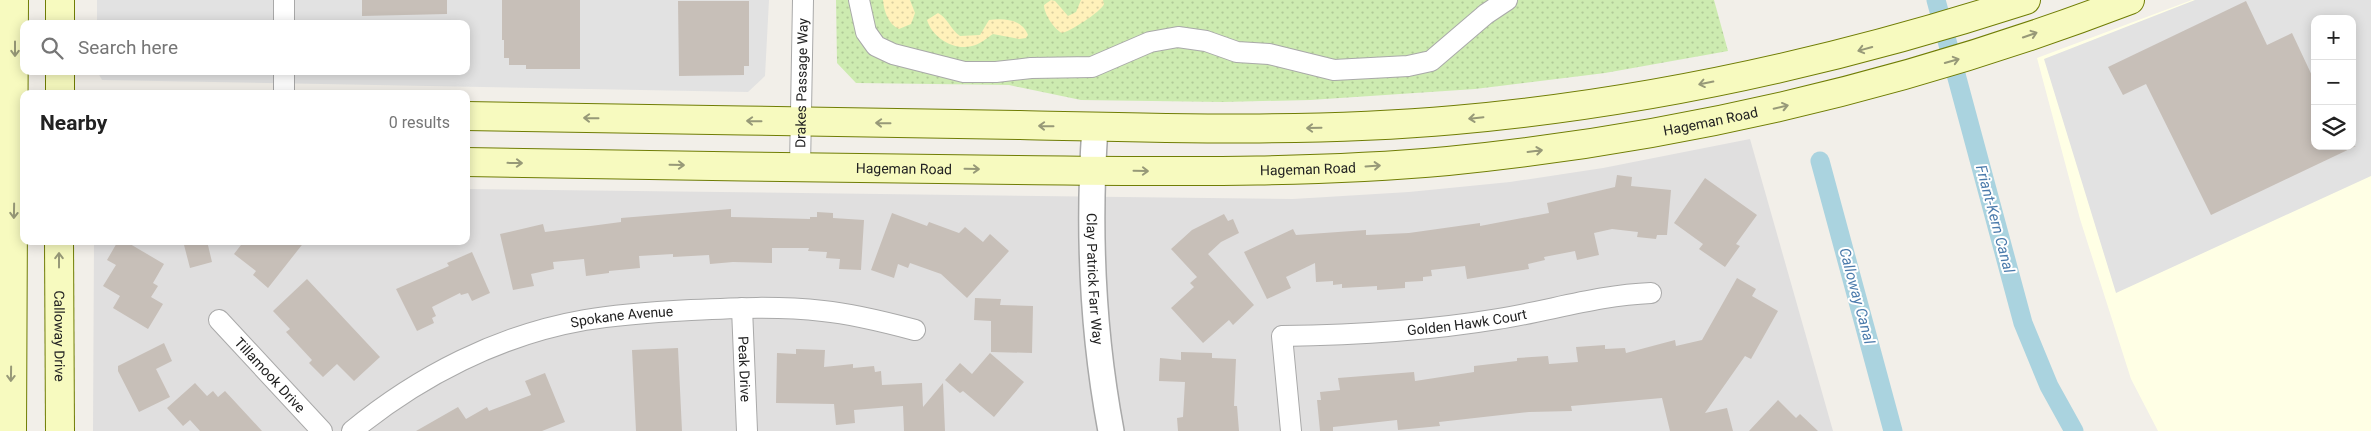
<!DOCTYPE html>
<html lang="en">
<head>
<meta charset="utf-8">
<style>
  body { margin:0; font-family:Roboto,sans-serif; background:#f6f6f6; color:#222 }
  .controls { position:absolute; right:15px; top:15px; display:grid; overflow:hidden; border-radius:10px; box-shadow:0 2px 12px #0003 }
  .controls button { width:45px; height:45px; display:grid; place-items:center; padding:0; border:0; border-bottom:1px solid #e0e0e0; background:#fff; color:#222; font:25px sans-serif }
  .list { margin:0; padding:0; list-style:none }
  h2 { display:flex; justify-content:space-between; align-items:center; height:65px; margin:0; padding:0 20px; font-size:21px }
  h2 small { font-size:16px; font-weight:400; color:#767676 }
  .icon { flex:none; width:28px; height:28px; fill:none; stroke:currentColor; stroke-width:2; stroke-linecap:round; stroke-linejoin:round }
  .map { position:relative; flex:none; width:2371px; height:431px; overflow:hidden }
  .search { position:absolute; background:#fff; box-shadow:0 2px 12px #0003; left:20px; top:20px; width:450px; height:55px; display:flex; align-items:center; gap:12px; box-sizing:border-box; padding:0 18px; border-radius:10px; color:#767676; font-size:19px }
  .panel { position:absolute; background:#fff; box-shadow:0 2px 12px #0003; left:20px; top:90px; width:450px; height:155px; border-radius:10px }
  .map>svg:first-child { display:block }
</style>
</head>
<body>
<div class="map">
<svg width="2371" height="431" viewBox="0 0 2371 431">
  <defs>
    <pattern id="grass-dots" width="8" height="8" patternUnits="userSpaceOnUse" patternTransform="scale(1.25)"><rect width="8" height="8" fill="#cdebb0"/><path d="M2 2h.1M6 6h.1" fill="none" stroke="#b0c997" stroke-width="1.8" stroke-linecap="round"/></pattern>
    <pattern id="sand-dots" width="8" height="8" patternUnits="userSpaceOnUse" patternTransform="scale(1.25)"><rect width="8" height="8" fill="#fff1ba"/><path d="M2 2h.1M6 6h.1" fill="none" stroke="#dacea0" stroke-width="1.8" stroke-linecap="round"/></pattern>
  </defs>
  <rect width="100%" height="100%" fill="#f2efe9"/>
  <!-- residential -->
  <path fill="#e0dfdf" d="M1750,139L1833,431H93L94,241H466V189L1293,199L1409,192L1510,182L1603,168Z"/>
  <!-- education -->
  <path fill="#ffffe5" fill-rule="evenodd" d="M2192,0H2371V431H2158L2131,379L2080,219L2037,58ZM2315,19H2352V146H2315Z"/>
  <!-- grass -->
  <path fill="url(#grass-dots)" d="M836,0H1714L1728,51L1605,73L1475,89L1310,100L1223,102L1081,100L1009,85L856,83L837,63Z"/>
  <!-- sand -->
  <path fill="url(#sand-dots)" d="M883,0H910L915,13L911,24L899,29C888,24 884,11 883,0Z
    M1051,0L1055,1L1068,16L1076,12L1081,0H1103L1104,4C1101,12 1069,32 1062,33C1054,29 1044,14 1044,5Z
    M938,13C947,17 951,30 960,36L980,35L989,20C1004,18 1022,19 1028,35L1026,38L1019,39L993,34C987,38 979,45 972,46C953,51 932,37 927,20Z"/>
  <!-- parking -->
  <path fill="#e2e2e2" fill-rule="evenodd" d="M97,0H769L765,76L748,92L102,80L97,71H466V24H97Z
    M2195,0H2371V176L2116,293L2044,59ZM2315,19H2352V146H2315Z"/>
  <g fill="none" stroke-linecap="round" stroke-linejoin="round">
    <!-- canal -->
    <path stroke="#aad3df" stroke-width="19" d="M1936,0L2023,323L2049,386L2074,431
      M1820,161L1893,431"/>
  </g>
  <!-- building -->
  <path fill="#c7bfb8" d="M362,0H447V14L362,16Z
    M502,0H580V69H526V65H509V58H504V40H502Z
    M678,1H749V66H744V75L679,76Z
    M2246,1L2267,45L2292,33L2315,82V146H2356L2211,215L2146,84L2123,95L2108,67Z
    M1617,175L1632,177L1631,186L1671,190L1667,235H1657L1656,239L1637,237L1638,232L1612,229L1594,233L1599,255L1577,260L1575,251L1544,257L1545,260L1528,264L1529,269L1467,279L1465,266L1431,270L1432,276L1423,277V281L1405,282V288L1377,290V286L1342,288V284L1333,285V281L1316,282L1315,263L1286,277L1291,288L1267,299L1244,252L1293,229L1296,235L1366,230V235L1409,233L1480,223V226L1549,213L1547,203L1615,187Z
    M1705,178L1757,215L1736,244L1740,246L1725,267L1699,249L1703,244L1674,223Z
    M731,209V217L810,219V217H817V212L833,213V218L864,220L861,270L839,269L840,259L826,258L827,252L808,251L809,248H772V263L733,262L710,264L709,255L673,257V254L639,256L640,268L609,271V273L586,276L584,259L553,262L554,269L531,274L534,286L513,290L500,234L543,224L545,232L621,222V218Z
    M892,213L927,226L929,222L959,233L965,227L983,242L990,234L1009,251L967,298L941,274L910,263L908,268L898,264L894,278L871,270Z
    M1224,214L1228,221L1233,219L1239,233L1221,242L1208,254L1254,305L1233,325L1229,320L1203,343L1171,308L1194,287L1190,283L1197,277L1171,249L1192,230Z
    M118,241H125L164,264L153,283L158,286L151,297L163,304L148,329L113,308L120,296L103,286L116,265L107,260Z
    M183,241H207L212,262L190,268Z
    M244,241H305L268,288L253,275L256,271L234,254Z
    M472,252L490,293L472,301L468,293L461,295L460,293L432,307L436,316L432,318L434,323L417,331L396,289L449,266L447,263Z
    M1737,278L1756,289L1752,296L1778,311L1751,359L1745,356L1705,413L1727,408L1733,431H1670L1662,398L1571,406L1572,411L1529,412L1439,422L1440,426L1398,430L1397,420L1333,427V431H1320L1317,400H1321L1320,392L1340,390L1338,378L1414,372L1415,381L1474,372V366L1517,361V358L1548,356L1549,364L1578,362L1576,347L1605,345V349L1625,348L1626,353L1675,340L1676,346L1702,340Z
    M307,279L380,357L354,381L337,364L323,377L309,363L312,360L286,332L290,329L273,311Z
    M975,298L1001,299L1000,305L1033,306L1032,353L991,352V321L974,320Z
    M164,343L172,361L156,369L170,397L139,412L118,371V366Z
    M678,348L682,431H636L632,350Z
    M796,349L825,350L824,367L853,364V368L874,366L875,372L881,371L882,385L922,383L923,407L943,383L945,431H904L903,406L854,410L855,423L836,425L834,404L776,403L777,353L796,354Z
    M1181,352L1212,353V358L1236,359L1234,406H1237L1239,431H1178L1177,418L1183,417L1185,382L1159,381L1160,358L1181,360Z
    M990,353L1024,382L994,417L963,391L960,393L945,380L960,363L972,374Z
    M545,373L565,422L542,431H416L458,407L466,419L487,407L489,411L531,395L525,381Z
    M195,383L207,396L213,391L218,397L225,391L262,431H200L190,420L183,426L167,408Z
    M1778,400L1796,418L1800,414L1818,431H1749Z"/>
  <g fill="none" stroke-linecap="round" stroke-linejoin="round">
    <!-- minor casing -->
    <g stroke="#a9a9a9" stroke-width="22">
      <g id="minor">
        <path d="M284,0V24"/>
        <path d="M859,0L866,32L876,46L893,54L964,72H996L1031,68L1092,67L1150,42L1178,37L1206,41L1237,52L1269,54L1334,70L1408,66L1431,61L1486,14L1507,0"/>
        <path d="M284,71V94"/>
        <path id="s1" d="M800,167L803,0"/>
        <path id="s2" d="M742,308L747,431"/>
        <path id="s3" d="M219,320L322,431"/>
        <path id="s4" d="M352,431C419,376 499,335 585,320C620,314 655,312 691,310C735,308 779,306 823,311C854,314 885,322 915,330"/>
        <path id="s5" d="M1291,431L1282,336C1355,335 1426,331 1498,319C1549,311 1599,295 1651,293"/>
      </g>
    </g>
    <!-- tertiary casing -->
    <g stroke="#a9a9a9" stroke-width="28">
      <g id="tertiary">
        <path id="s6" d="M1095,127C1088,229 1092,330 1111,431"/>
      </g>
    </g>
    <!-- secondary casing -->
    <g stroke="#707d05" stroke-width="30">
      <g id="secondary">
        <path d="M60,0V24"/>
        <path d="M60,71V94"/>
        <path d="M466,116C651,119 835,122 1020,125C1165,128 1310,133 1455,120C1649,103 1841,60 2026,0"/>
        <path id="s7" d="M466,162C650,165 833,168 1017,170C1161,171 1305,174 1448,161C1681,138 1911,84 2130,0"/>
        <path id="s8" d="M59,241L60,431"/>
        <path d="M12,431L14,0"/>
      </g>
    </g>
    <!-- minor -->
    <use href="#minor" stroke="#fff" stroke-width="20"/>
    <!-- tertiary -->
    <use href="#tertiary" stroke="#fff" stroke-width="25"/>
    <!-- secondary -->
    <use href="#secondary" stroke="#f7fabf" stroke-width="28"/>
  </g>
  <!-- one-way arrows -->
  <defs><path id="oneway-shaft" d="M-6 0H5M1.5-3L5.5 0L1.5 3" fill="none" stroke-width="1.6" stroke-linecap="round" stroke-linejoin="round" transform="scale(1.25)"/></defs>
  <g stroke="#979978">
    <use href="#oneway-shaft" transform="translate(2030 35) rotate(-19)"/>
    <use href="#oneway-shaft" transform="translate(15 49) rotate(90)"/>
    <use href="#oneway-shaft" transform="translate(1865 49) rotate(165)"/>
    <use href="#oneway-shaft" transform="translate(1952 61) rotate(-16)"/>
    <use href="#oneway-shaft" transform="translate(1706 83) rotate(169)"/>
    <use href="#oneway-shaft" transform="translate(1781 107) rotate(-13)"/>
    <use href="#oneway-shaft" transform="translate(591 118) rotate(-179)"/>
    <use href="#oneway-shaft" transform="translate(1476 118) rotate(174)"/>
    <use href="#oneway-shaft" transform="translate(754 121) rotate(-179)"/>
    <use href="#oneway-shaft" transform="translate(883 123) rotate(-179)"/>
    <use href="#oneway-shaft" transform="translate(1046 126) rotate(-179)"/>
    <use href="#oneway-shaft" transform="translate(1314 128) rotate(179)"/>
    <use href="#oneway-shaft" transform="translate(1535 151) rotate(-7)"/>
    <use href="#oneway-shaft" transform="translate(515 163) rotate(1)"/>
    <use href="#oneway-shaft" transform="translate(677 165) rotate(1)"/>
    <use href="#oneway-shaft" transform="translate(1373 166) rotate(-4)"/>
    <use href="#oneway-shaft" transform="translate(972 169) rotate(1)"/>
    <use href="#oneway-shaft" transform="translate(1141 171) rotate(1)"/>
    <use href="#oneway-shaft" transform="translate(14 211) rotate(91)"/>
    <use href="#oneway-shaft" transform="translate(59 260) rotate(-90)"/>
    <use href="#oneway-shaft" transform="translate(11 374) rotate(91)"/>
  </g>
  <g text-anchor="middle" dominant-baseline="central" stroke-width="4" stroke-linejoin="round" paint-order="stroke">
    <!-- street labels -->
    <g font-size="14" fill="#222" stroke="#fff">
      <text stroke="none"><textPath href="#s1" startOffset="84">Drakes Passage Way</textPath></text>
      <text stroke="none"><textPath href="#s7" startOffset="1248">Hageman Road</textPath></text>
      <text stroke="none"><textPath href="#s7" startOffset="438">Hageman Road</textPath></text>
      <text stroke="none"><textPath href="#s7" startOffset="842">Hageman Road</textPath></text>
      <text stroke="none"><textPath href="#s6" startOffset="152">Clay Patrick Farr Way</textPath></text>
      <text stroke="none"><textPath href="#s4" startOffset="298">Spokane Avenue</textPath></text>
      <text stroke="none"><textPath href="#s5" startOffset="281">Golden Hawk Court</textPath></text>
      <text stroke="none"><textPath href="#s8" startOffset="95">Calloway Drive</textPath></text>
      <text stroke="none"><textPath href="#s2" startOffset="61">Peak Drive</textPath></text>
      <text stroke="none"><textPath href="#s3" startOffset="75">Tillamook Drive</textPath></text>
    </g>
    <!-- water labels -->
    <g font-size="15" font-style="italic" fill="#4a7aab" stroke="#fff">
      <text transform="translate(1995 219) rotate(75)">Friant-Kern Canal</text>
      <text transform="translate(1857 296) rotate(75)">Calloway Canal</text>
    </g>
  </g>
</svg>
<div class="controls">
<button>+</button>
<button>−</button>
<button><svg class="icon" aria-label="layers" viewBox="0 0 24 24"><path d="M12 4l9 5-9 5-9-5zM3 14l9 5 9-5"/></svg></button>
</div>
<div class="search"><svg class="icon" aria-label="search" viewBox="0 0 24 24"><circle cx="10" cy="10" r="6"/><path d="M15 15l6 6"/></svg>Search here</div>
<section class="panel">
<h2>Nearby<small>0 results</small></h2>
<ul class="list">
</ul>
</section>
</div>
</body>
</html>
